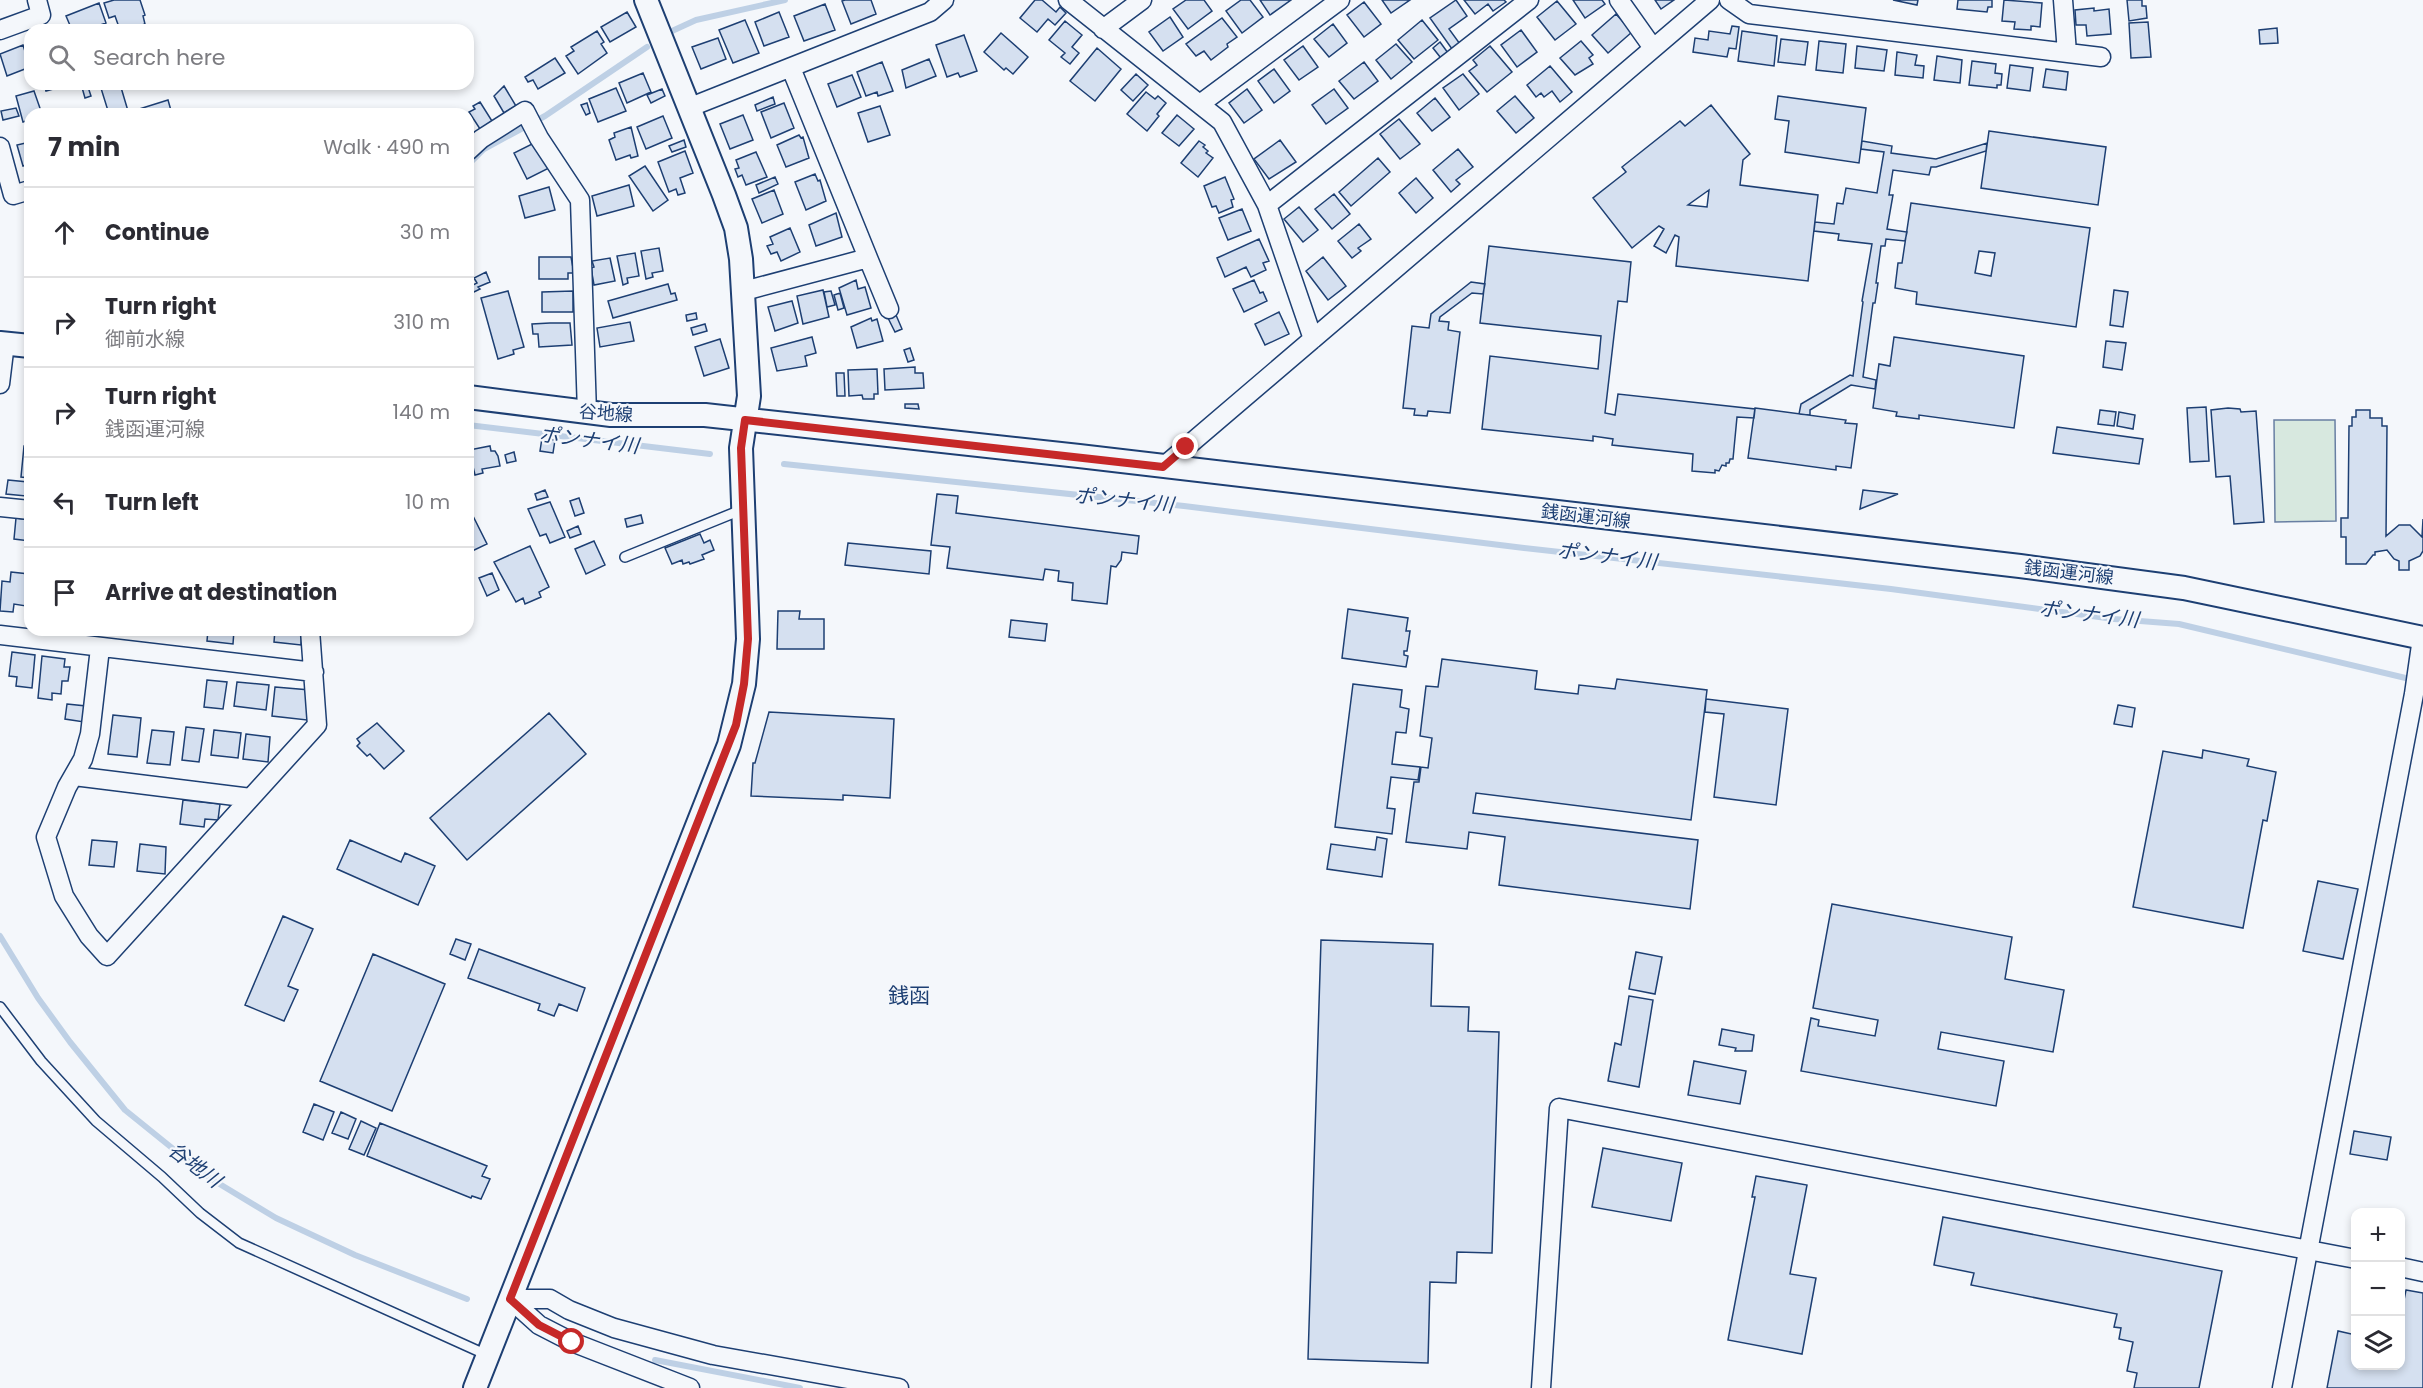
<!DOCTYPE html>
<html lang="en">
<head>
<meta charset="utf-8">
<style>
  body { margin:0; font-family:Poppins,"Noto Sans JP",sans-serif; background:#f2f2f3; color:#2b2b33 }
  .controls { position:absolute; right:18px; bottom:18px; display:grid; overflow:hidden; border-radius:12px; box-shadow:0 3px 9px #0003 }
  .controls button { width:54px; height:54px; display:grid; place-items:center; padding:0; border:0; border-bottom:2px solid #e1e1e2; background:#fff; color:#2b2b33; font:30px sans-serif }
  .stop { position:absolute; width:18px; height:18px; margin:-14px; border:4px solid #c62828; border-radius:50%; background:#fff }
  .stop.end { background:#c62828; border-color:#fff; box-shadow:0 2px 6px #0008 }
  .list { margin:0; padding:0; list-style:none }
  h2 { display:flex; justify-content:space-between; align-items:center; height:78px; margin:0; padding:0 24px; font-size:26px }
  h2 small { font-size:20px; font-weight:400; color:#7c7c81 }
  .list li { display:grid; grid-template-columns:39px 1fr auto; gap:18px; align-items:center; box-sizing:border-box; height:90px; padding:0 24px; border-top:2px solid #e1e1e2 }
  .list b { display:block; font-size:22px; white-space:nowrap }
  .list p { margin:0; font-size:20px; white-space:nowrap; color:#7c7c81 }
  .list em { font-size:20px; font-style:normal; color:#7c7c81 }
  .icon { flex:none; width:33px; height:33px; fill:none; stroke:currentColor; stroke-width:2; stroke-linecap:round; stroke-linejoin:round }
  .map { position:relative; flex:none; width:2423px; height:1388px; overflow:hidden }
  .search { position:absolute; background:#fff; box-shadow:0 3px 9px #0003; left:24px; top:24px; width:450px; height:66px; display:flex; align-items:center; gap:15px; box-sizing:border-box; padding:0 21px; border-radius:18px; color:#7c7c81; font-size:22px }
  .panel { position:absolute; background:#fff; box-shadow:0 3px 9px #0003; left:24px; top:108px; width:450px; height:528px; border-radius:18px }
  .map>svg:first-child { display:block }
</style>
</head>
<body>
<div class="map">
<svg width="2423" height="1388" viewBox="0 0 2423 1388">
  <rect width="100%" height="100%" fill="#f4f7fb"/>
  <!-- green -->
  <path fill="#d7e8df" stroke="#687fa3" stroke-width="1.5" d="M2274,420H2335L2336,521L2275,522Z"/>
  <g fill="none" stroke-linecap="round" stroke-linejoin="round">
    <!-- stream -->
    <path stroke="#bed0e5" stroke-width="6" d="M672,31L696,20L785,0
      M468,165L484,149L545,116L647,47
      M468,425L710,454
      M784,464L1184,506L1524,548L1891,589L2114,619L2179,624L2414,680
      M0,936L38,998L70,1042L125,1110L208,1177L276,1218L355,1255L467,1299
      M655,1360L800,1388"/>
  </g>
  <!-- building -->
  <path fill="#d5e0f0" stroke="#1d3f73" stroke-width="1.5" fill-rule="evenodd" d="M114,0H140L145,15L143,16L145,24L127,30H120L115,16L109,18L104,3Z
    M845,0H871L876,14L851,24L842,1Z
    M1035,0H1042L1056,12L1060,7L1066,13L1055,25L1048,19L1037,32L1020,18Z
    M1186,0H1204L1212,11L1188,29L1173,9Z
    M1241,0H1250L1263,17L1242,33L1226,11Z
    M1260,0H1291L1270,15Z
    M1382,0H1410L1391,13Z
    M1456,0L1467,16L1449,29L1460,44L1452,49L1430,18Z
    M1464,0H1504L1506,2L1493,11L1488,4L1475,14Z
    M1573,0H1602L1605,4L1585,18Z
    M1655,0H1674L1661,9Z
    M1893,0H1918L1917,5Z
    M1958,0H1992V7H1988L1987,12L1957,9Z
    M2004,0L2042,3L2040,27L2031,26V30L2014,29L2015,22L2002,21Z
    M2127,0H2142V6H2146L2147,18L2129,21Z
    M1557,1L1576,24L1555,40L1537,17Z
    M1364,2L1381,24L1364,37L1347,15Z
    M99,3L106,23L86,30H72L66,16Z
    M825,4L835,30L804,41L794,16Z
    M2094,8V11L2109,9L2111,34L2087,36L2086,25H2076L2075,10Z
    M627,12L636,27L610,42L601,27Z
    M779,12L789,37L764,46L755,22Z
    M1616,14L1632,32L1608,53L1592,35Z
    M1170,17L1183,37L1163,51L1149,32Z
    M1222,18L1237,37L1227,44L1228,47L1211,60L1204,51L1196,56L1186,44Z
    M745,20L759,53L733,63L719,30Z
    M1422,20L1438,40L1414,59L1398,40Z
    M1065,21L1082,35L1072,47L1079,53L1070,64L1061,57L1065,53L1049,40Z
    M2148,22L2151,57L2131,58L2129,23Z
    M1333,24L1347,43L1329,57L1314,39Z
    M1732,26L1739,27L1736,49L1729,48L1727,57L1693,52L1695,38L1708,40L1709,31L1730,34Z
    M2277,28L2278,43L2260,44L2259,30Z
    M1521,30L1537,52L1517,67L1501,45Z
    M597,31L604,42L601,44L607,53L578,74L566,56L574,51L571,47Z
    M1742,31L1777,36L1774,66L1738,61Z
    M1001,33L1028,57L1013,74L1006,68L1004,70L984,52Z
    M964,35L977,71L960,77L958,73L947,77L936,45Z
    M718,38L726,59L701,69L692,47Z
    M1781,39L1808,42L1805,65L1778,62Z
    M1581,41L1593,55L1589,58L1593,64L1575,75L1560,58Z
    M1819,41L1846,44L1843,73L1816,70Z
    M1440,42L1451,57L1444,62L1433,48Z
    M1396,44L1412,62L1391,79L1376,60Z
    M23,45L30,67L7,76L0,54Z
    M1303,46L1318,67L1299,80L1284,60Z
    M1490,46L1512,72L1487,92L1469,71L1477,65L1473,60Z
    M1857,46L1887,50L1884,71L1855,68Z
    M1097,48L1121,69L1095,101L1070,81Z
    M1897,52L1917,55L1915,65L1924,66L1923,78L1895,75Z
    M1937,56L1962,60L1960,83L1934,80Z
    M555,58L565,73L538,89L533,80L528,82L525,77Z
    M929,59L936,76L906,88L902,70Z
    M1972,61L1996,64L1995,73L2002,74L2001,85H1997V88L1969,85Z
    M882,62L893,91L878,96L877,92L866,96L857,72Z
    M1364,62L1378,81L1354,99L1339,81Z
    M2010,65L2033,68L2030,91L2007,88Z
    M1550,66L1572,92L1560,102L1552,91L1544,97L1541,93L1536,97L1527,85Z
    M1274,69L1290,91L1274,103L1258,81Z
    M2046,69L2068,72L2066,90L2043,87Z
    M643,73L651,92L627,103L619,83Z
    M1136,74L1148,85L1133,101L1121,90Z
    M1463,74L1479,94L1459,110L1443,88Z
    M852,75L861,97L837,107L828,84Z
    M44,84H71L46,91Z
    M81,84H87L91,96L85,98Z
    M104,84H120L128,111L109,114L100,85Z
    M504,86L516,106L504,113L494,96Z
    M616,88L626,111L598,122L589,99Z
    M662,89L665,96L651,103L647,95Z
    M1247,89L1262,110L1244,123L1229,103Z
    M1334,89L1348,108L1326,124L1312,105Z
    M34,91L42,114H30V120L23,122L16,96Z
    M1146,92L1155,99L1158,96L1166,103L1157,114L1159,116L1147,131L1127,114Z
    M1515,96L1534,118L1516,133L1497,111Z
    M1778,96L1866,108L1859,163L1785,152L1789,121L1775,119Z
    M773,97L775,104L757,111L755,105Z
    M1435,98L1450,117L1432,131L1417,113Z
    M168,100L172,114H137L136,110Z
    M480,102L492,121L480,129L469,112L475,109L473,106Z
    M587,103L590,113L586,115L581,105Z
    M784,103L794,128L771,138L761,112Z
    M1711,105L1750,154L1743,160L1740,185L1818,195L1808,281L1676,266L1679,237L1675,235L1666,253L1654,246L1664,229L1659,226L1632,248L1593,198L1626,172L1622,167L1680,121L1685,126ZM1709,190L1707,207L1688,205Z
    M880,106L890,135L868,142L858,113Z
    M16,108L19,116L3,120L1,111Z
    M743,115L753,140L730,149L720,124Z
    M1177,115L1194,129L1179,146L1162,133Z
    M663,116L672,138L646,149L637,127Z
    M1399,119L1420,144L1400,159L1380,134Z
    M631,127L638,156L631,158L630,155L616,160L609,140L615,137L614,133Z
    M1989,131L2106,147L2098,205L1981,188Z
    M799,135L801,138L803,137L809,158L786,167L777,145Z
    M684,140L686,147L672,152L669,146Z
    M1280,140L1296,162L1269,179L1254,159Z
    M1199,141L1205,145L1203,147L1208,151L1206,153L1213,158L1198,177L1181,163Z
    M1862,141L1892,146L1891,153L1936,159L1987,143L1986,151L1936,167H1931L1929,175L1893,170L1889,195H1893L1887,229L1907,232L1905,241L1886,239L1885,246H1881L1876,283H1878L1875,303H1873L1863,377L1876,380L1875,389L1851,385L1810,410V415L1799,414L1801,404L1850,375L1853,376L1863,302L1862,301L1872,244L1838,240L1839,234L1814,231L1815,222L1834,224L1837,203L1843,204L1846,188L1877,193L1884,152L1861,149Z
    M30,142V164L23,166L17,145Z
    M536,142L549,168L527,179L514,153Z
    M1458,149L1473,167L1456,180L1460,184L1451,192L1433,170Z
    M685,151L693,173L680,178L685,193L678,195L676,189L669,192L658,162Z
    M756,152L767,177L746,185L742,175L738,177L735,169L739,168L736,160Z
    M1378,158L1390,172L1351,206L1339,192Z
    M645,166L668,200L653,211L629,176Z
    M815,174L818,181L820,180L826,201L806,210L795,182Z
    M775,177L778,184L759,193L756,185Z
    M1225,177L1234,199L1231,200L1233,207L1219,213L1216,206L1212,207L1204,186Z
    M1416,178L1433,198L1416,213L1399,193Z
    M629,185L634,206L597,216L592,196Z
    M549,187L555,210L525,218L519,196Z
    M774,190L783,214L762,223L752,199Z
    M1334,194L1350,214L1332,229L1315,209Z
    M1911,203L2090,228L2076,327L1916,304L1917,292L1895,288L1898,263H1902ZM1979,251L1995,253L1991,276L1975,273Z
    M1299,207L1318,230L1303,242L1284,219Z
    M1242,209L1251,231L1228,240L1219,218Z
    M836,213L842,237L816,246L809,225Z
    M1359,224L1371,239L1358,248L1361,251L1352,258L1338,241Z
    M790,228L800,252L781,261L777,252L771,254L767,246L773,244L770,237Z
    M1259,239L1269,261L1263,263L1266,270L1251,277L1246,267L1225,277L1217,258Z
    M1489,246L1631,262L1627,302L1618,301L1605,413L1615,415L1618,394L1755,409L1754,418L1737,417L1733,459H1730L1729,463H1726V466L1722,465L1719,471L1715,470V473L1692,471L1693,454L1612,445L1613,439L1593,436V441L1482,429L1490,356L1598,369L1601,336L1480,323Z
    M659,248L663,271L652,273L653,277L646,279L641,251Z
    M635,253L639,276L627,278L628,283L623,285L617,256Z
    M539,257H571L574,273H568V279H539Z
    M1323,257L1346,286L1328,300L1306,271Z
    M610,258L615,281L594,285L591,268L594,267L592,261Z
    M486,272L490,282L478,287L480,289L474,292L471,286L477,283L474,278Z
    M856,280L858,289L865,287L871,308L847,315L839,288Z
    M1254,280L1260,293L1263,292L1267,301L1244,312L1233,289Z
    M1471,282L1485,284L1483,294L1472,293L1440,317L1439,321L1449,322L1448,330L1460,332L1450,413L1428,411L1427,416L1414,415L1415,409L1403,408L1412,326L1429,328L1431,314Z
    M668,284L671,294L675,293L677,300L613,318L608,301Z
    M823,290L829,317L803,324L797,296Z
    M2114,290L2128,292L2123,327L2110,325Z
    M508,291L524,347L513,350L514,354L498,359L481,298Z
    M573,291V312H542V292Z
    M831,291L835,305L827,307L824,292Z
    M840,293L844,308L838,310L834,295Z
    M792,301L798,323L775,331L768,307Z
    M1279,312L1289,334L1265,345L1255,324Z
    M696,313L697,319L687,321L686,315Z
    M896,315L902,329L895,332L888,318Z
    M871,318L872,321L877,319L883,341L857,348L851,327Z
    M630,322L634,341L600,347L597,328Z
    M550,323H570L572,345L539,347L538,334H533L532,324Z
    M705,324L707,331L693,335L691,328Z
    M812,337L816,353L805,356L807,366L777,371L771,348Z
    M1894,337L2024,356L2014,428L1919,415V419L1896,416L1897,412L1873,408L1879,364L1890,366Z
    M720,339L729,368L704,376L695,347Z
    M2106,341L2126,343L2122,370L2103,367Z
    M910,348L914,360L908,362L904,350Z
    M915,367V373H923L924,388L885,390L884,369Z
    M877,369L878,394H874V399H863L862,395L849,396L848,370Z
    M836,373H844L845,396H837Z
    M905,404H918L919,409L905,408Z
    M2206,407L2209,461L2190,462L2187,408Z
    M1755,408L1846,420L1845,423L1857,424L1851,468L1836,466V470L1748,458Z
    M2228,408L2240,409L2241,412L2256,411L2264,522L2234,524L2230,476L2216,477L2211,410Z
    M2100,410L2116,412L2114,426L2098,424Z
    M2356,410H2370V418H2382V426H2387L2386,536L2399,525H2410L2422,537L2423,519V551L2420,556L2409,561V570H2399V561L2394,559L2387,550L2375,552V555H2373L2366,564H2346V537H2341V518H2348L2349,426H2352V417H2356Z
    M2119,412L2135,415L2133,429L2117,426Z
    M2057,427L2143,439L2139,464L2053,453Z
    M542,438L555,440L553,453L540,451Z
    M24,446L30,447V478L21,477Z
    M490,446L491,451H495L498,456L500,466L482,469L483,473L475,475L469,450Z
    M514,452L516,461L507,463L505,455Z
    M8,480L28,482L26,496L6,494Z
    M545,490L548,497L537,500L535,494Z
    M1863,490L1898,494L1860,509Z
    M937,494L958,496L956,513L1139,536L1137,554L1122,552L1121,560L1116,567L1111,566L1107,604L1072,600L1073,583L1058,581L1059,571L1045,569L1043,580L947,568L950,547L931,545Z
    M579,498L584,513L575,516L570,501Z
    M550,502L565,537L550,543L546,534L540,536L528,509Z
    M471,512L487,544L468,553V514Z
    M641,515L643,523L627,527L625,519Z
    M16,518L30,520V541L14,539Z
    M578,526L581,534L570,538L567,531Z
    M700,534L704,543L710,540L714,550L702,555L704,559L690,564L689,562L683,564L682,560L672,564L665,548Z
    M594,541L605,565L586,574L575,549Z
    M848,543L931,551L929,574L845,565Z
    M530,546L549,587L539,592L541,597L525,604L523,598L516,602L494,562Z
    M11,572L29,574L26,606L14,604L13,612L0,611L2,581L10,582Z
    M492,573L499,590L487,596L479,578Z
    M1348,609L1408,618L1406,631H1410L1407,651H1404V655L1408,656L1406,667L1342,658Z
    M778,611H800L799,619H824V649H777Z
    M1011,620L1047,624L1045,641L1009,637Z
    M208,630H234L233,644L207,641Z
    M275,630H302L301,645L274,642Z
    M12,652L35,655L32,688L16,686L17,677L9,676Z
    M42,656L65,659L64,667H70L68,681H62L61,694L52,693V700L38,698Z
    M1442,659L1537,671L1535,689L1578,694L1579,685L1615,689L1617,679L1707,690L1691,820L1476,793L1473,813L1698,840L1690,909L1499,885L1505,837L1469,832L1467,849L1406,842L1414,782H1419L1421,767L1428,768L1432,738L1420,736L1426,686L1438,687Z
    M207,680L227,682L223,709L204,707Z
    M237,682L269,685L266,710L234,706Z
    M1353,684L1402,690L1400,707L1409,709L1406,733L1396,732L1392,764L1420,767L1418,780L1391,777L1387,808L1395,809L1392,834L1335,827Z
    M275,687L310,690L307,720L272,716Z
    M1706,699L1788,709L1776,805L1714,797L1724,714L1705,712Z
    M67,704L86,706L84,722L65,719Z
    M2118,705L2135,708L2132,727L2114,724Z
    M769,712L894,719L890,798L843,795V800L751,796L753,763H755Z
    M549,713L586,754L467,860L430,818Z
    M113,715L141,718L137,757L108,754Z
    M377,723L404,751L384,769L370,754L367,756L357,746L360,743L357,739Z
    M186,727L204,729L199,762L182,760Z
    M152,730L174,732L170,765L147,763Z
    M214,730L241,733L238,758L211,755Z
    M246,734L270,737L268,762L243,759Z
    M2203,750L2249,759L2247,766L2276,772L2267,821L2263,820L2243,928L2133,907L2163,751L2202,758Z
    M183,800L220,804L218,820L205,819L204,827L180,824Z
    M1377,837L1387,839L1382,877L1327,869L1331,844L1375,850Z
    M92,840L117,842L114,867L89,865Z
    M350,840L401,862L405,853L435,866L418,905L337,869Z
    M140,844L166,847L165,874L137,871Z
    M2318,881L2358,889L2343,959L2303,951Z
    M1832,904L2012,937L2005,979L2064,990L2053,1052L1941,1032L1938,1049L2004,1061L1996,1106L1801,1071L1811,1018L1819,1020L1818,1026L1875,1036L1878,1020L1813,1008Z
    M283,916L313,929L288,986L298,990L284,1021L245,1005Z
    M456,939L471,944L465,960L450,954Z
    M1321,940L1433,944L1431,1006L1469,1007L1468,1031L1499,1032L1492,1253L1457,1252L1456,1283L1430,1282L1428,1363L1308,1359Z
    M479,949L585,988L577,1011L559,1004L554,1016L538,1010L540,1004L468,978Z
    M1636,952L1662,957L1655,994L1629,989Z
    M373,954L445,984L392,1111L320,1081Z
    M1629,996L1653,1000L1639,1087L1608,1081L1615,1043L1621,1045Z
    M1722,1029L1754,1035L1752,1051H1735L1736,1048L1719,1045Z
    M1694,1061L1746,1071L1740,1104L1688,1095Z
    M314,1104L334,1112L323,1140L303,1132Z
    M341,1112L356,1119L348,1139L332,1133Z
    M361,1121L376,1128L364,1155L349,1149Z
    M380,1123L487,1166L482,1176L490,1179L481,1199L472,1196L471,1198L367,1156Z
    M2354,1131L2391,1137L2387,1160L2350,1154Z
    M1603,1148L1682,1163L1671,1221L1592,1207Z
    M1756,1176L1807,1185L1790,1274L1816,1278L1802,1354L1728,1340L1755,1197H1752Z
    M1943,1217L2222,1271L2199,1388H2134L2137,1373L2127,1371L2133,1342L2119,1339L2121,1328L2114,1327L2117,1314L1971,1285L1974,1273L1934,1265Z
    M2406,1290L2423,1293V1388H2327L2338,1331L2356,1335V1366H2400V1305H2403Z"/>
  <g fill="none" stroke-linecap="round" stroke-linejoin="round">
    <!-- service casing -->
    <g stroke="#1d3f73" stroke-width="12">
      <path id="service" d="M625,557L741,510
        M0,1007L41,1061L96,1121L162,1177L200,1213L239,1243L487,1355"/>
    </g>
    <!-- minor casing -->
    <g stroke="#1d3f73" stroke-width="21">
      <path id="minor" d="M1068,0L1222,122L1267,205L1313,339
        M1619,0L1653,48
        M1729,0L1749,14L2101,57
        M2063,0L2067,53
        M1103,29L1142,0
        M0,30L41,15L37,0
        M1200,104L1340,0
        M688,108L930,12L944,0
        M0,147L13,195L30,190
        M468,151L481,139L525,111L539,138L580,200L587,413
        M1267,205L1529,0
        M868,258L889,309
        M744,291L868,258L791,68
        M0,384L5,343
        M1163,467L1710,0
        M0,507L30,510
        M0,635L314,672
        M100,648L90,734L83,759L67,787L46,837L64,896L89,936L107,956L317,725L310,630
        M74,776L251,798
        M2400,1267L2423,1272
        M510,1299H550L569,1310L614,1328L713,1355L899,1388
        M510,1299L539,1325L572,1342L690,1388
        M1541,1388L1559,1108L2356,1259
        M2282,1388L2414,694L2422,638"/>
    </g>
    <!-- tertiary casing -->
    <g stroke="#1d3f73" stroke-width="26">
      <path id="tertiary" d="M0,343L30,346
        M468,397L611,415H705L1079,456L2020,566L2184,588L2423,638
        M475,1388L729,745L744,684L748,639L741,448L749,396L741,259L736,228L724,195L646,0"/>
    </g>
    <!-- service -->
    <use href="#service" stroke="#f4f7fb" stroke-width="9"/>
    <!-- minor -->
    <use href="#minor" stroke="#f4f7fb" stroke-width="18"/>
    <!-- tertiary -->
    <use href="#tertiary" stroke="#f4f7fb" stroke-width="22"/>
  </g>
  <g fill="none" stroke-linecap="round" stroke-linejoin="round">
    <!-- route -->
    <path stroke="#c62828" stroke-width="8" d="M572,1342L539,1325L510,1299L736,725L744,684L748,639L741,448L745,420L1163,467L1186,447"/>
  </g>
  <g text-anchor="middle" dominant-baseline="central" stroke-width="4.5" stroke-linejoin="round" paint-order="stroke">
    <!-- street labels -->
    <g font-size="18" fill="#1d3f73" stroke="#f4f7fb">
      <text transform="translate(606 413) rotate(4)">谷地線</text>
      <text transform="translate(1586 516) rotate(7)">銭函運河線</text>
      <text transform="translate(2069 572) rotate(7)">銭函運河線</text>
    </g>
    <!-- water labels -->
    <g font-size="20" font-style="italic" fill="#1d3f73" stroke="#f4f7fb">
      <text transform="translate(589 440) rotate(7)">ポンナイ川</text>
      <text transform="translate(1124 500) rotate(6)">ポンナイ川</text>
      <text transform="translate(1607 556) rotate(7)">ポンナイ川</text>
      <text transform="translate(2089 614) rotate(7)">ポンナイ川</text>
      <text transform="translate(195 1165) rotate(37)">谷地川</text>
    </g>
    <!-- quarter labels -->
    <g font-size="21" fill="#1d3f73" stroke="#f4f7fb">
      <text x="909" y="995">銭函</text>
    </g>
  </g>
</svg>
<div class="controls">
<button>+</button>
<button>−</button>
<button><svg class="icon" aria-label="layers" viewBox="0 0 24 24"><path d="M12 4l9 5-9 5-9-5zM3 14l9 5 9-5"/></svg></button>
</div>
<div class="stop" style="left:572px;top:1342px"></div>
<div class="stop end" style="left:1186px;top:447px"></div>
<div class="search"><svg class="icon" aria-label="search" viewBox="0 0 24 24"><circle cx="10" cy="10" r="6"/><path d="M15 15l6 6"/></svg>Search here</div>
<section class="panel">
<h2>7 min<small>Walk · 490 m</small></h2>
<ul class="list">
<li><svg class="icon" aria-label="ahead" viewBox="0 0 24 24"><path d="M12 20V5M6 11l6-6 6 6"/></svg><div><b>Continue</b></div><em>30 m</em></li>
<li><svg class="icon" aria-label="right" viewBox="0 0 24 24"><path d="M7 20v-9h11M14 6l5 5-5 5"/></svg><div><b>Turn right</b><p>御前水線</p></div><em>310 m</em></li>
<li><svg class="icon" aria-label="right" viewBox="0 0 24 24"><path d="M7 20v-9h11M14 6l5 5-5 5"/></svg><div><b>Turn right</b><p>銭函運河線</p></div><em>140 m</em></li>
<li><svg class="icon" aria-label="left" viewBox="0 0 24 24"><path d="M17 20v-9H6M10 6l-5 5 5 5"/></svg><div><b>Turn left</b></div><em>10 m</em></li>
<li><svg class="icon" aria-label="arrive" viewBox="0 0 24 24"><path d="M6 21V4h12l-3 4 3 4H6"/></svg><div><b>Arrive at destination</b></div></li>
</ul>
</section>
</div>
</body>
</html>
